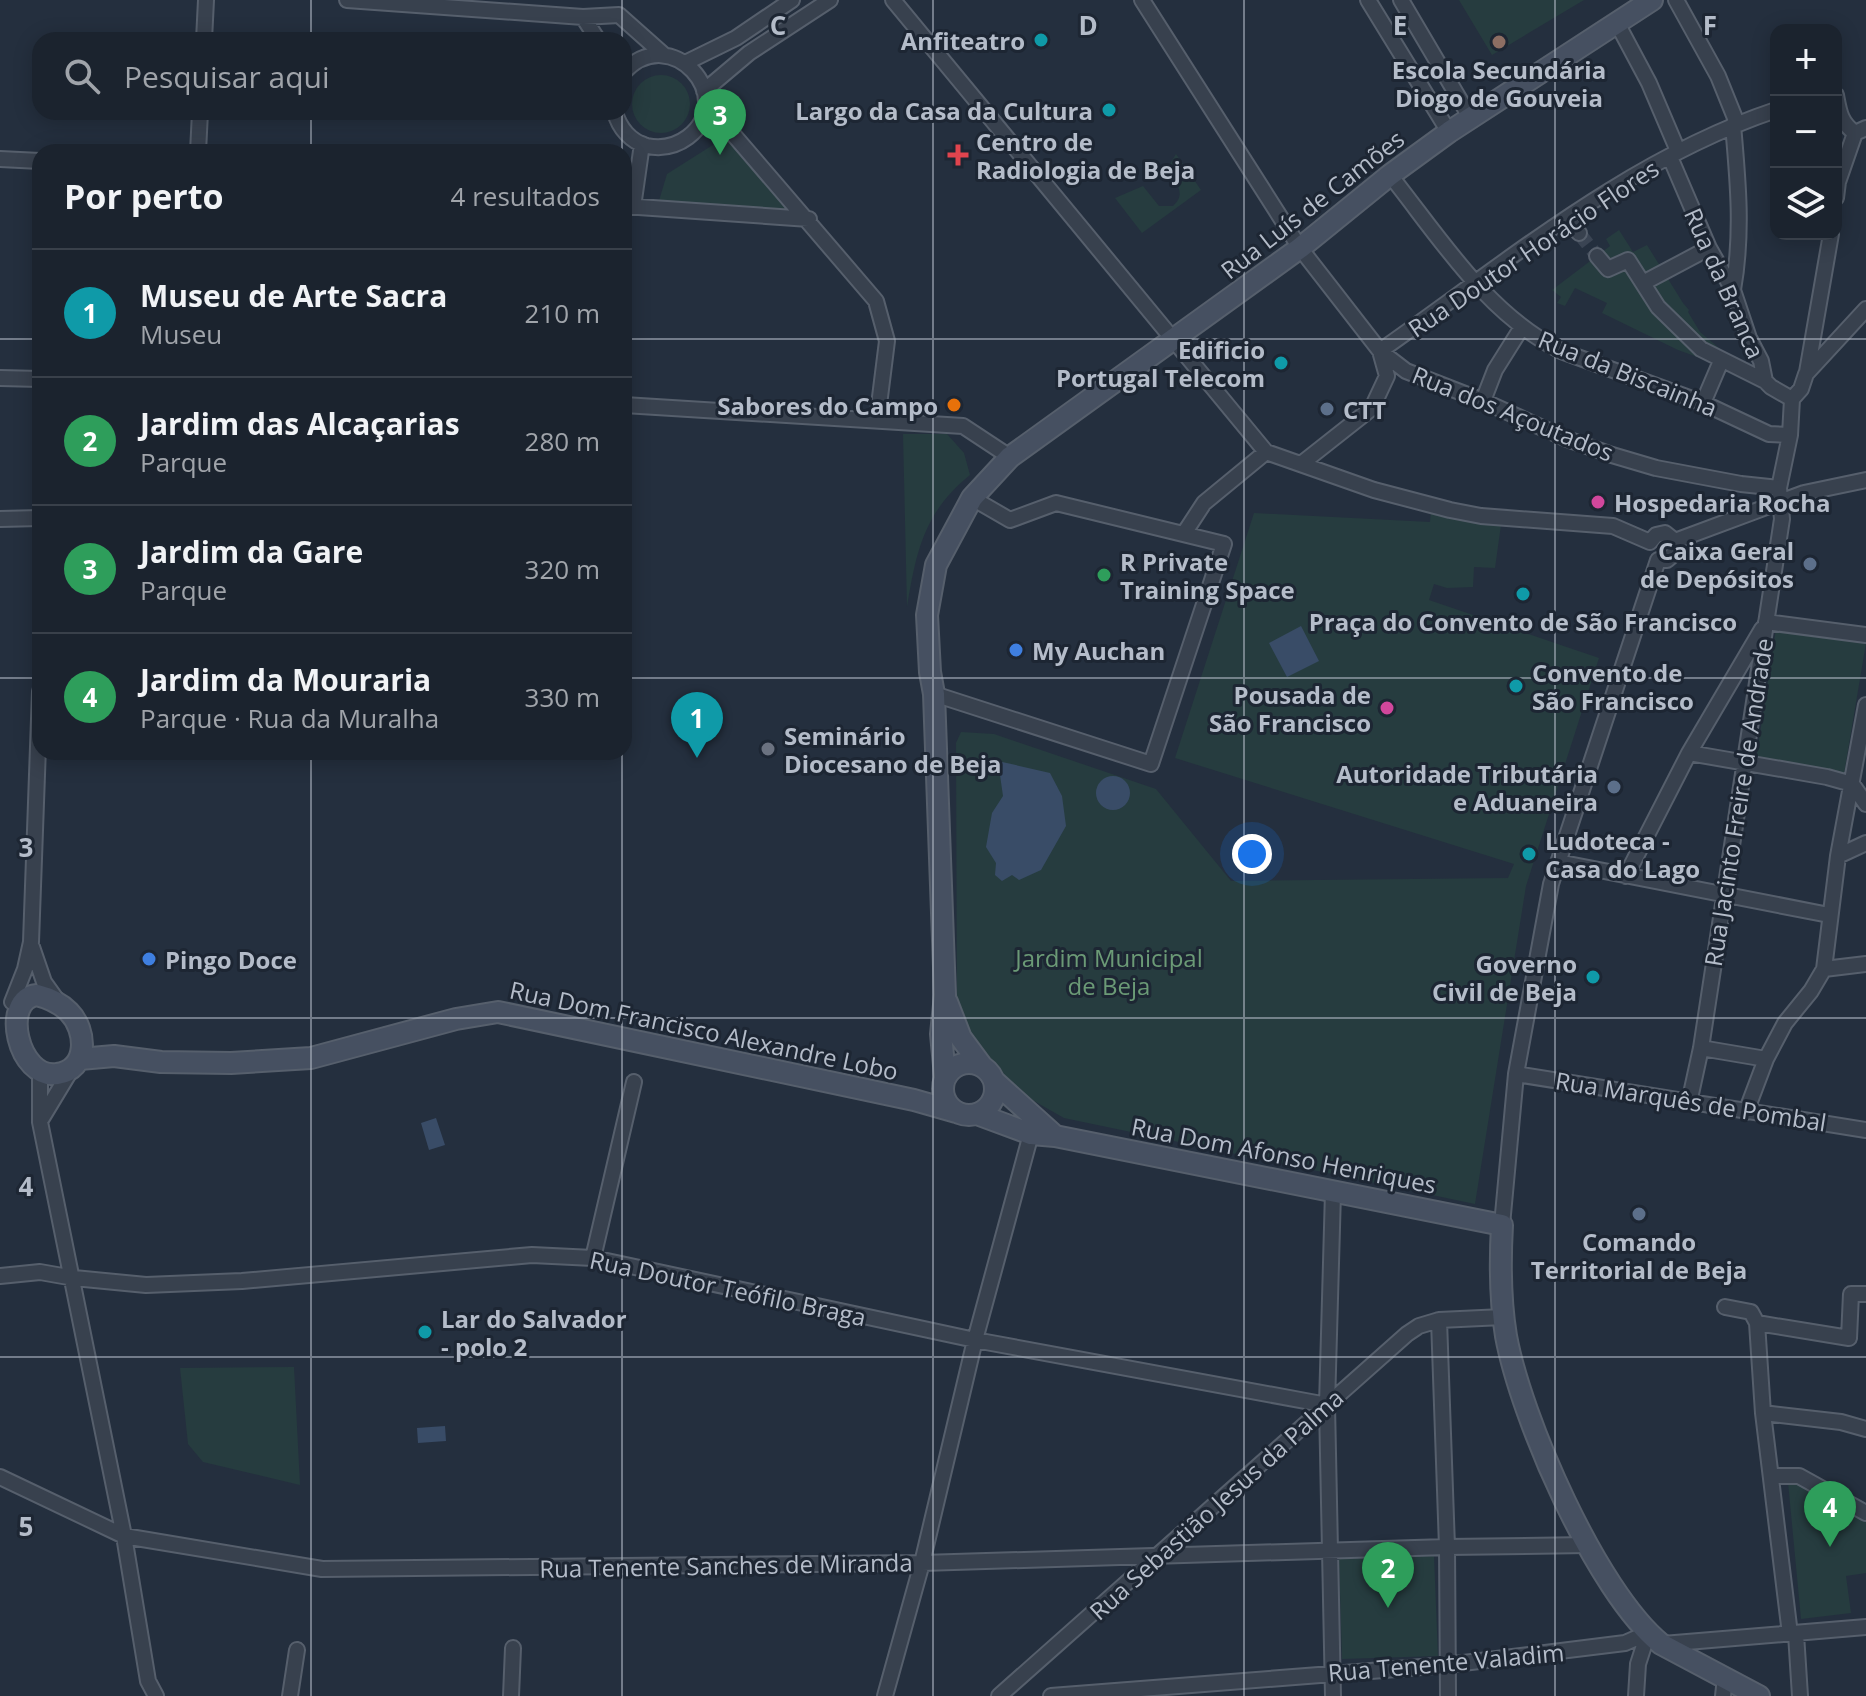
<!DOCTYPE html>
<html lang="pt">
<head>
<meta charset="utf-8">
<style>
  body { margin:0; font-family:"Open Sans",sans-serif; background:#242b36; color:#f1f3f6 }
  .controls { position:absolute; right:24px; top:24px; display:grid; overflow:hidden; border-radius:16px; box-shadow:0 4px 20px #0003 }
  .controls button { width:72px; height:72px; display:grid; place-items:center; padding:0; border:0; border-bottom:2px solid #39404a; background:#1b232e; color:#f1f3f6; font:40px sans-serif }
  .you { position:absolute; left:1252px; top:854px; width:28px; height:28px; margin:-20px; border:6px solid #fff; border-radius:50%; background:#1a73e8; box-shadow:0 0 0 12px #1a73e833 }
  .badge { display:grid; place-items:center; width:52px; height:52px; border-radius:50%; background:#8ab4f8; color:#fff; font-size:26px; font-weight:700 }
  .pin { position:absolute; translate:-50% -66px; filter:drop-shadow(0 2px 4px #0008) }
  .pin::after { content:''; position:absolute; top:42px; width:28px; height:24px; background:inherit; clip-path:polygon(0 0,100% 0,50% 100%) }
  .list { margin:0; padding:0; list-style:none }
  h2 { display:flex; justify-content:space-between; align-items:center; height:104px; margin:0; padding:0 32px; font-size:34px }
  h2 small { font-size:26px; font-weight:400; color:#a0a4aa }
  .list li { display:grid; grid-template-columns:52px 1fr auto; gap:24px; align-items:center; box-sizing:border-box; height:128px; padding:0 32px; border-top:2px solid #39404a }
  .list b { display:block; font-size:30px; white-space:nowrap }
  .list p { margin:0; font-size:26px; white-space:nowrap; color:#a0a4aa }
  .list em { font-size:26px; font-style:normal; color:#a0a4aa }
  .icon { flex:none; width:44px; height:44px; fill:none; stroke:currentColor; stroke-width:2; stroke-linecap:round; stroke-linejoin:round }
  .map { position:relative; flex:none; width:1866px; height:1696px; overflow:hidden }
  .search { position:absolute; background:#1b232e; box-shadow:0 4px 20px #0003; left:32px; top:32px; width:600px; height:88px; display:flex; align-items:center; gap:20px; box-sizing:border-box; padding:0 28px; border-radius:24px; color:#a0a4aa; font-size:30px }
  .panel { position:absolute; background:#1b232e; box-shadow:0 4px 20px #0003; left:32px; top:144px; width:600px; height:616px; border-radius:24px }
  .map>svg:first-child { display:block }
</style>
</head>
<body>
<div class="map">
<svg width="1866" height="1696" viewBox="0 0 1866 1696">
  <rect width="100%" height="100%" fill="#242f3e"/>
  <!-- green -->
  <path fill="#263c3f" d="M1459,0H1584L1492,55Z
    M632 104a29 29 0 1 1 58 0a29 29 0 1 1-58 0Z
    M727,136L790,210L658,204L667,174Z
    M1176,154L1201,190L1142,233L1115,198L1143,186L1159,206H1173C1187,194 1176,182 1167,169Z
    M1619,230L1633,252L1647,245L1683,303L1689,310L1688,312L1700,332L1725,353L1717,364L1678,350L1602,313L1607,303L1575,288L1565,306L1557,303L1561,297L1552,290L1610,246L1606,239Z
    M903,434H947L964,453L970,475C924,512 916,552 907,607Z
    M1431,511L1501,525L1495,568L1474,567L1473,587L1447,588L1434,584L1429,600L1599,658L1526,886L1475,1204L1064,1118L1013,1089L978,1052L957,1009L956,743L961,732L994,734L1156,789L1231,881L1508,878L1514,864L1175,758L1254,513L1430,522Z
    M1776,629L1866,643L1844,774L1756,759Z
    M294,1367L300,1485L203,1462L188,1444L180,1368Z
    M1788,1482L1805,1483L1866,1520V1573L1846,1576L1851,1613L1801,1619Z
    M1434,1556L1438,1656L1342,1659L1339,1559Z"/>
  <!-- water -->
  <path fill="#394c67" d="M1301,626L1319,661L1287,677L1269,643Z
    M998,761L1050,773L1062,796L1066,826L1041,870L1019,880L1012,875L1002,881L995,875L996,863L986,847L992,813L1003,796Z
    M1096 793a17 17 0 1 1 34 0a17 17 0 1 1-34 0Z
    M436,1118L445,1145L429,1150L421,1123Z
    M445,1426L446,1441L418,1443L417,1428Z"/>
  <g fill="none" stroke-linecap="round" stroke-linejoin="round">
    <!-- street-tunnel -->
    <path stroke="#3a4453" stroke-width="14" stroke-dasharray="14 7" stroke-linecap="butt" d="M1579,233L1597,256"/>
    <!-- street casing -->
    <g stroke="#565f6c" stroke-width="18">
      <path id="street" d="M347,0L583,17L619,15L664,55
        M893,0L1266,452
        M1142,0L1300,248L1380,351L1406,371L1483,401L1567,439L1612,455L1656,468L1741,484L1779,488
        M1368,0L1449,132
        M1401,0L1470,117
        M1676,0L1718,76L1737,123
        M583,17L598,40
        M1617,23L1649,83L1678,151
        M204,40L206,0
        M685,63L736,38L792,0
        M704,91L749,53L830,0
        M1836,95C1839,111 1840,122 1855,133L1866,128
        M705,108L732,133L876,301L887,341L877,421
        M615,112C619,128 631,142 647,146C662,149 676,146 688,137C739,98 671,21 624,72
        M1733,125C1738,181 1743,234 1733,290
        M198,152L200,112
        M1670,157L1709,248L1733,290L1749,338L1761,361L1765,381L1771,387L1792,399
        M0,159L40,161
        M1390,175C1440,238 1487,314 1561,351L1703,403L1769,434L1790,435
        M1836,198L1838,182L1855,133
        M624,206L809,219
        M633,207L642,144
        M1567,219L1579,233
        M1597,256L1608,269L1628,260L1658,307L1701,349L1765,381
        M1643,283L1709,248
        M1380,351C1506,263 1629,159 1776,110
        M1807,372L1831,234
        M0,378L40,379
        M1483,401L1495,370L1522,327
        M1703,403L1721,361
        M624,405L963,426L1010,457
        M1266,452L1374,490L1450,510L1481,516L1613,526L1650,542
        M1301,464L1372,408L1387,376L1380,351
        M0,519L40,518
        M1185,532L1204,503L1266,452
        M1675,541L1804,493L1866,480
        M1650,542L1656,535L1665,533L1675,541L1674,554L1667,560H1658
        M1766,622L1866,635
        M934,694L1151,764L1224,544L1056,503L1010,520L972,498
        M1689,753L1827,777L1852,784
        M1852,784L1866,804
        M1838,856L1866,843
        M1558,862L1829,915
        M1626,876L1689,753L1762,629
        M32,947L44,982L59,1003
        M1824,969L1866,964
        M12,1002L25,969L31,942L40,691
        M1701,1048L1766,1059
        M40,1072V1122L124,1536L148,1681L156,1696
        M1516,1074L1866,1130
        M1689,1103L1701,1048L1782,519L1779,488L1790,435L1792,399L1801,389L1806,374L1866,309
        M1746,1112L1766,1059L1785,1023L1811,991L1824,969L1838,856L1866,705
        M42,1118L71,1070
        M1333,1192L1327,1405L1333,1696
        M1502,1225L1516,1074L1551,884L1658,560
        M593,1258L634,1082
        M0,1276L40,1272L74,1278L146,1285L242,1281L532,1255L593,1258L975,1340L1327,1405
        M1725,1307L1751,1312L1757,1323L1763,1413L1790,1634
        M1757,1323L1849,1338L1851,1294H1866
        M1763,1413L1841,1422L1866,1429
        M1772,1476H1799L1866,1513
        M0,1477L124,1536L322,1569L922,1563L1447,1547L1588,1545
        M1796,1634L1800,1696
        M1663,1644L1866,1627
        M290,1696L297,1650
        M511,1696L513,1648
        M885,1696L922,1563L975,1340L1031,1134
        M999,1696L1407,1334L1419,1326L1439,1320
        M1051,1696L1447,1665L1625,1643L1648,1633
        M1448,1696L1447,1547L1439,1320L1503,1317
        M1636,1696L1638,1664L1648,1633
        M1723,1696L1725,1678"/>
    </g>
    <!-- secondary casing -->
    <g stroke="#565f6c" stroke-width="24">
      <path id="secondary" d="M37,995C49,998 59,1002 69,1012C87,1030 89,1070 57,1074C18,1080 0,999 37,995Z
        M947,1002L961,1038L981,1065
        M80,1059L114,1056L161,1062L231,1063L311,1058L456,1019L498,1012L914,1100L956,1112
        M943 1089a26 26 0 1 1 52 0a26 26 0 1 1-52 0Z
        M945,1076L941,1034L945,995L934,694L930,672L927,615L936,565L972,498L1010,457L1300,248L1390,175L1449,132L1652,0
        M994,1081L1055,1136
        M977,1114L1031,1134L1055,1136L1502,1225C1500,1261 1500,1300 1506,1336C1521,1418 1596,1591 1661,1644L1759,1696"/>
    </g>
    <!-- street -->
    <use href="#street" stroke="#38414e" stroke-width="14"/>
    <!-- secondary -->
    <use href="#secondary" stroke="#465061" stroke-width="20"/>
  </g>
  <!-- grid -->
  <path fill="none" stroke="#b4bcc9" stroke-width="2" stroke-opacity="0.55" d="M311,0V40M622,0V40M933,0V1696M1244,0V1696M1555,0V1696M311,112V152M622,112V152M0,339H40M624,339H1866M0,678H40M624,678H1866M311,752V1696M622,752V1696M0,1018H1866M0,1357H1866"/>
  <!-- markers -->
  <g fill="#0f9aa8" stroke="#1d2633" stroke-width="3">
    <circle cx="1041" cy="40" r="8"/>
    <circle cx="1109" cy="110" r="8"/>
    <circle cx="1281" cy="363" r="8"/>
    <circle cx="1523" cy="594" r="8"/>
    <circle cx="1516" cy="686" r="8"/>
    <circle cx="1529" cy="854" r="8"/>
    <circle cx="1593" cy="977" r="8"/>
    <circle cx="425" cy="1332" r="8"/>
  </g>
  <circle fill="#8d6e63" stroke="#1d2633" stroke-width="3" cx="1499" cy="42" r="8"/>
  <path fill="#e0444e" stroke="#1d2633" stroke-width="3" d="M954 143h8v8h8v8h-8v8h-8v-8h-8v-8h8z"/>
  <circle fill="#e8710a" stroke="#1d2633" stroke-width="3" cx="954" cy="405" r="8"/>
  <g fill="#5c6f8a" stroke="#1d2633" stroke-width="3">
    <circle cx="1327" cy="409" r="8"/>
    <circle cx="1810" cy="564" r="8"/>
    <circle cx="1614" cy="787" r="8"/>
    <circle cx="1639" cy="1214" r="8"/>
  </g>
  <g fill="#d1479c" stroke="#1d2633" stroke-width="3">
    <circle cx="1598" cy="502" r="8"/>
    <circle cx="1387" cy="708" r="8"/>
  </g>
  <circle fill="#2e9e5b" stroke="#1d2633" stroke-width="3" cx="1104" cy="575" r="8"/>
  <g fill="#3f7fe0" stroke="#1d2633" stroke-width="3">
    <circle cx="1016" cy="650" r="8"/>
    <circle cx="149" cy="959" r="8"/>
  </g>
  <circle fill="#6b7280" stroke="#1d2633" stroke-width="3" cx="768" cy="749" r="8"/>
  <g text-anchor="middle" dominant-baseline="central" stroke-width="6" stroke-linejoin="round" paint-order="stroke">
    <!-- poi labels -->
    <g font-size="24" font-weight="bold" fill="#b4bcc9" stroke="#1d2633" text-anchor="start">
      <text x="1025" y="40" text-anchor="end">Anfiteatro</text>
      <text x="1499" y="69" text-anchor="middle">Escola Secundária<tspan x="1499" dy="28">Diogo de Gouveia</tspan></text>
      <text x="1093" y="110" text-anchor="end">Largo da Casa da Cultura</text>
      <text x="976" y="141">Centro de<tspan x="976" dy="28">Radiologia de Beja</tspan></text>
      <text x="1265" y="349" text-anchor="end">Edificio<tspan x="1265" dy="28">Portugal Telecom</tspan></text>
      <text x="938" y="405" text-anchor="end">Sabores do Campo</text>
      <text x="1343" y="409">CTT</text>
      <text x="1614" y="502">Hospedaria Rocha</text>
      <text x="1794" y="550" text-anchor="end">Caixa Geral<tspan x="1794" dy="28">de Depósitos</tspan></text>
      <text x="1120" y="561">R Private<tspan x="1120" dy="28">Training Space</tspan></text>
      <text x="1523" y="621" text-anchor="middle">Praça do Convento de São Francisco</text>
      <text x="1032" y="650">My Auchan</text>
      <text x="1532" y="672">Convento de<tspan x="1532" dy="28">São Francisco</tspan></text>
      <text x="1371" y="694" text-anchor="end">Pousada de<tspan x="1371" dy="28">São Francisco</tspan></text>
      <text x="784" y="735">Seminário<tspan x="784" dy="28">Diocesano de Beja</tspan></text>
      <text x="1598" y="773" text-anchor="end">Autoridade Tributária<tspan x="1598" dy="28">e Aduaneira</tspan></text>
      <text x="1545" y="840">Ludoteca -<tspan x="1545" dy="28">Casa do Lago</tspan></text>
      <text x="165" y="959">Pingo Doce</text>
      <text x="1577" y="963" text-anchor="end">Governo<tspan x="1577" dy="28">Civil de Beja</tspan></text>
      <text x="1639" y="1241" text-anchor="middle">Comando<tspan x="1639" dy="28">Territorial de Beja</tspan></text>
      <text x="441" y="1318">Lar do Salvador<tspan x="441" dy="28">- polo 2</tspan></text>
    </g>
    <!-- street labels -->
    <g font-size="24" fill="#b4bcc9" stroke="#1d2633">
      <text transform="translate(1312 204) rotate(-38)">Rua Luís de Camões</text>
      <text transform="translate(1533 248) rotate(-34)">Rua Doutor Horácio Flores</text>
      <text transform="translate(1725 283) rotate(66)">Rua da Branca</text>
      <text transform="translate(1628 373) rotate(22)">Rua da Biscainha</text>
      <text transform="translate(1513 413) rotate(22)">Rua dos Açoutados</text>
      <text transform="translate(1738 802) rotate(-81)">Rua Jacinto Freire de Andrade</text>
      <text transform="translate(704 1030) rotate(12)">Rua Dom Francisco Alexandre Lobo</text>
      <text transform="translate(1691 1101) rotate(9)">Rua Marquês de Pombal</text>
      <text transform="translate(1284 1155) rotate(11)">Rua Dom Afonso Henriques</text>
      <text transform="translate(728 1288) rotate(12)">Rua Doutor Teófilo Braga</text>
      <text transform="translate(1216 1504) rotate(-42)">Rua Sebastião Jesus da Palma</text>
      <text transform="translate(726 1565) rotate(-1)">Rua Tenente Sanches de Miranda</text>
      <text transform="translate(1446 1662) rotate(-5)">Rua Tenente Valadim</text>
    </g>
    <!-- park labels -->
    <g font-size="24" fill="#6b9a76" stroke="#1d2633">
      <text x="1109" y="957">Jardim Municipal<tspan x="1109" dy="28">de Beja</tspan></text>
    </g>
  </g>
  <g font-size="26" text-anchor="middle" font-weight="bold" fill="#b4bcc9" stroke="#1d2633" stroke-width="6" stroke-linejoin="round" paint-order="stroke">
    <text x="778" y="35">C</text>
    <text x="1088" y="35">D</text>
    <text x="1400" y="35">E</text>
    <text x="1710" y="35">F</text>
    <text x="26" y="857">3</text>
    <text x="26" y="1196">4</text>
    <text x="26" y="1536">5</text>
  </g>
</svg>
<div class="controls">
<button>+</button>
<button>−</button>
<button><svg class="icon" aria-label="layers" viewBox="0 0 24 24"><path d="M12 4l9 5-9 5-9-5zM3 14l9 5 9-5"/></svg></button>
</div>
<div class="you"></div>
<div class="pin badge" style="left:697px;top:758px;background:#0f9aa8">1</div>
<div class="pin badge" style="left:1388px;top:1608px;background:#2e9e5b">2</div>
<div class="pin badge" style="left:720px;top:155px;background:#2e9e5b">3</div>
<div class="pin badge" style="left:1830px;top:1547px;background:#2e9e5b">4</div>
<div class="search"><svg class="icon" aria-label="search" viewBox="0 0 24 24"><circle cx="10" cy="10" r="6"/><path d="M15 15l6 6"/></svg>Pesquisar aqui</div>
<section class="panel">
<h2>Por perto<small>4 resultados</small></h2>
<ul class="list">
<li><span class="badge" style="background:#0f9aa8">1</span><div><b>Museu de Arte Sacra</b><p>Museu</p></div><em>210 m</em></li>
<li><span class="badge" style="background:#2e9e5b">2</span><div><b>Jardim das Alcaçarias</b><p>Parque</p></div><em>280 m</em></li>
<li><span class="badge" style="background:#2e9e5b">3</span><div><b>Jardim da Gare</b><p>Parque</p></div><em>320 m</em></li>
<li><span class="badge" style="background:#2e9e5b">4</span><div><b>Jardim da Mouraria</b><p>Parque · Rua da Muralha</p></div><em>330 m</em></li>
</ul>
</section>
</div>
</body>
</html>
